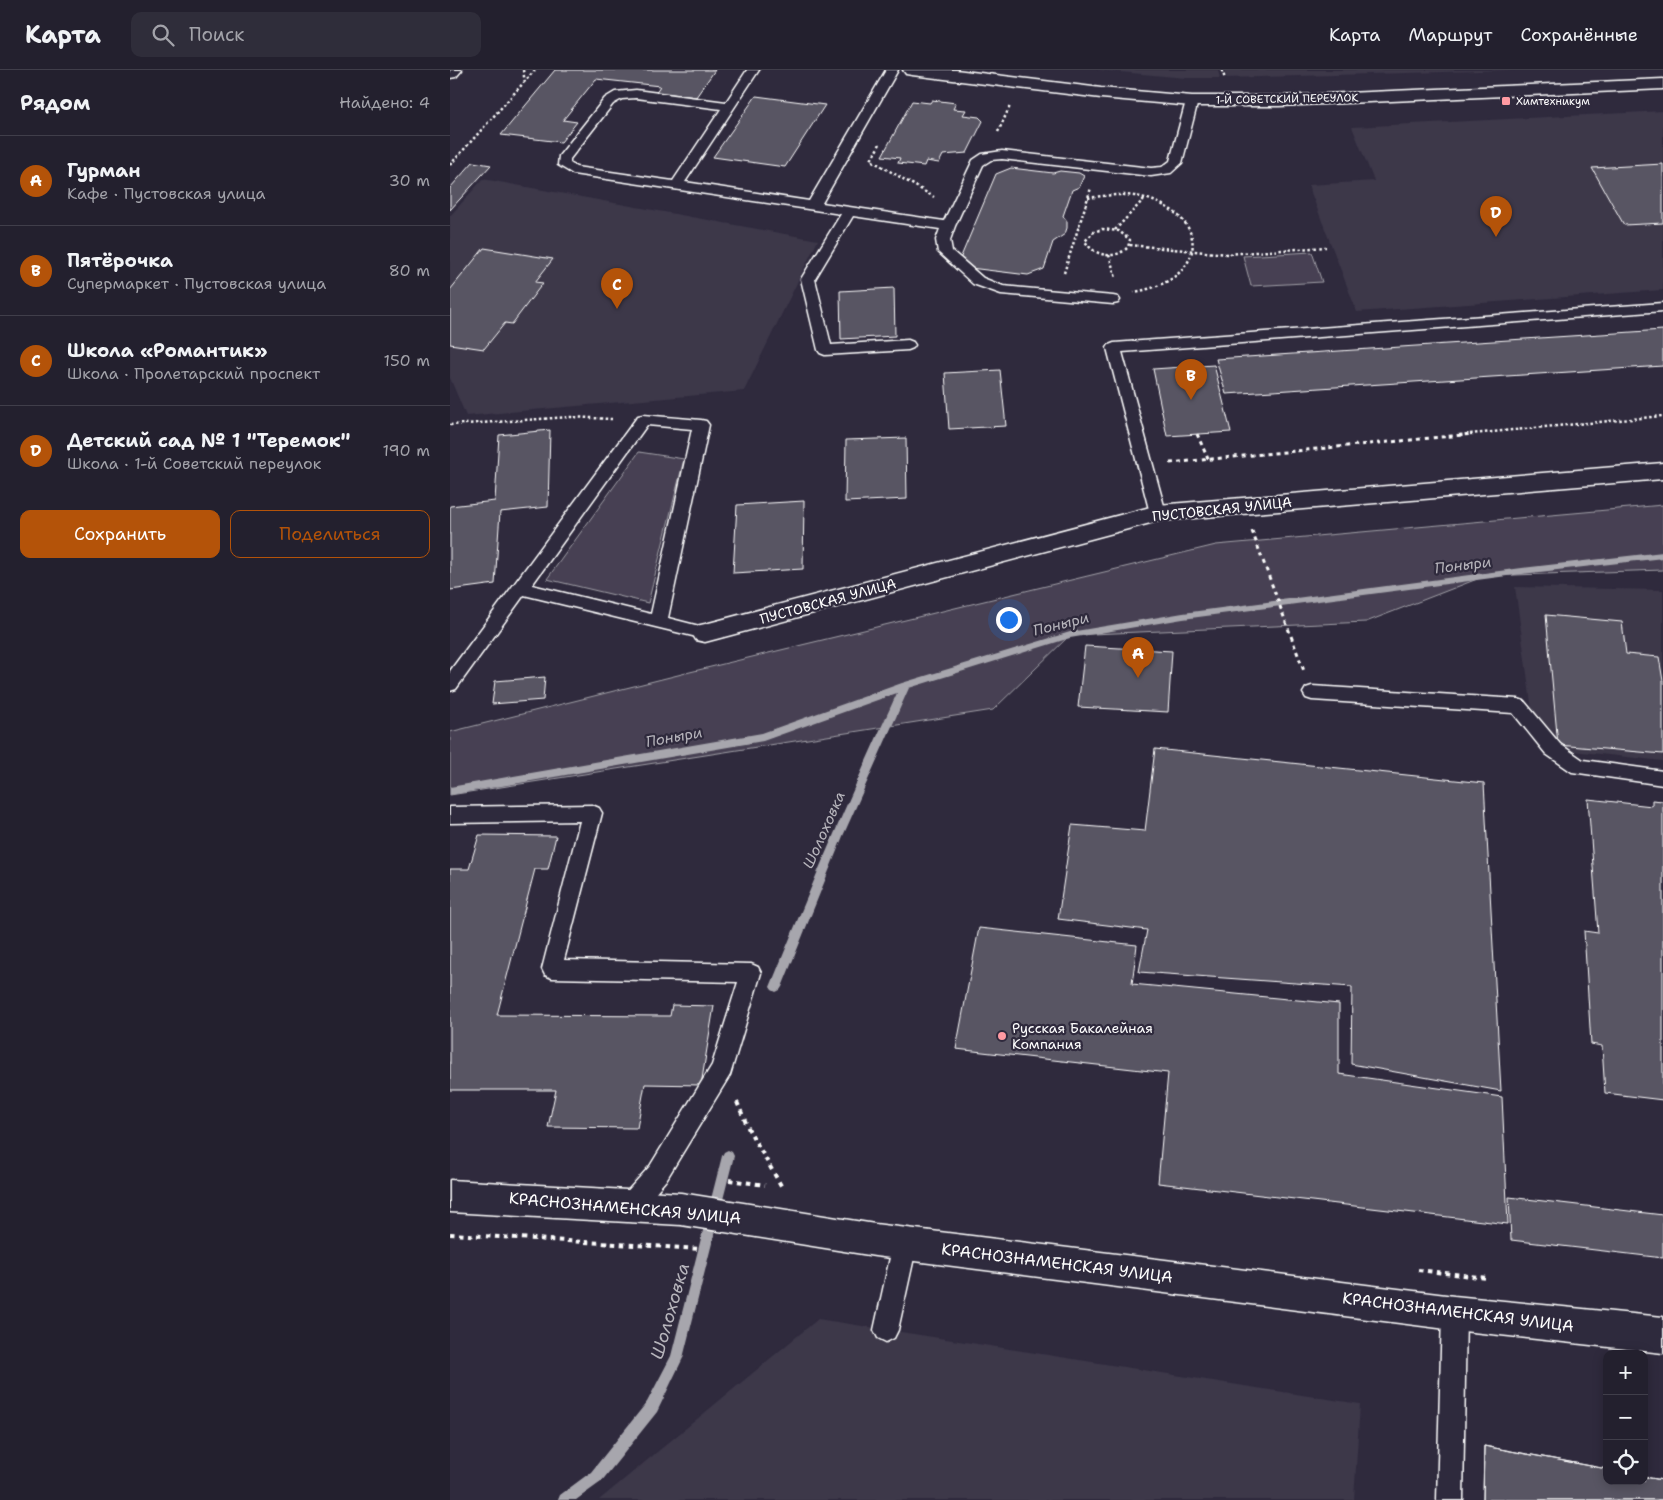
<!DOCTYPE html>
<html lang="ru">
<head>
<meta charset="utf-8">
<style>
  body { margin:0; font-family:"Shantell Sans",sans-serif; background:#2f2d3a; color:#f1f3f6 }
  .controls { position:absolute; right:15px; bottom:15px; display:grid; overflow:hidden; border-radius:10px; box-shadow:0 2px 12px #0003 }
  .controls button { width:45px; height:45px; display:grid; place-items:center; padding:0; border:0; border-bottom:1px solid #403e4a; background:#23202e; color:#f1f3f6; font:25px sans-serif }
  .you { position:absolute; left:558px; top:549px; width:18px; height:18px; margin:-12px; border:4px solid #fff; border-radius:50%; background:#1a73e8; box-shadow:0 0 0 8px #1a73e833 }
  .badge { display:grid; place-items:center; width:32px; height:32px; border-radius:50%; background:#b45309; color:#fff; font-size:16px; font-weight:700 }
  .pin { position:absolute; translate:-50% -41px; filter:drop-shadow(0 1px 2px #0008) }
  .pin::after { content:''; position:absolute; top:26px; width:18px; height:15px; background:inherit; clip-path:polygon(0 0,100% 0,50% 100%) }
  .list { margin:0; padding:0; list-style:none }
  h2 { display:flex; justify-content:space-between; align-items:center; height:65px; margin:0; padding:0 20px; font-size:21px }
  h2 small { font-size:16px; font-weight:400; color:#a3a3aa }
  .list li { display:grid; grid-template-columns:32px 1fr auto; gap:15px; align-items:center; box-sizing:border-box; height:90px; padding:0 20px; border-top:1px solid #403e4a }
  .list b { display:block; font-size:19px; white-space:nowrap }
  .list p { margin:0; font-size:16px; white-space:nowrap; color:#a3a3aa }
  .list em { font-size:16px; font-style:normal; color:#a3a3aa }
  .actions { display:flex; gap:10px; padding:15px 20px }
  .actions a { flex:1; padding:11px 0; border:1px solid #b45309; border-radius:10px; text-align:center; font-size:18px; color:#b45309 }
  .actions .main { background:#b45309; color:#fff }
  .icon { flex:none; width:28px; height:28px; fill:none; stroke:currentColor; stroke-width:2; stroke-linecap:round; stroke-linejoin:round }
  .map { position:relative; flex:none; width:1213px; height:1430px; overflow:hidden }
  header { display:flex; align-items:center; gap:30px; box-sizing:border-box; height:70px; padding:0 25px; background:#23202e; border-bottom:1px solid #403e4a }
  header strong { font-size:24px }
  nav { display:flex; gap:28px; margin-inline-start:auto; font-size:18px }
  .search { width:350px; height:45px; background:#2f2d3a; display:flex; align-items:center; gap:12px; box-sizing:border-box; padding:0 18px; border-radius:10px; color:#a3a3aa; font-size:19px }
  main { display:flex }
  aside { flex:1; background:#23202e }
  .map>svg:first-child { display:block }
</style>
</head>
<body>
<header>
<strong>Карта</strong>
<div class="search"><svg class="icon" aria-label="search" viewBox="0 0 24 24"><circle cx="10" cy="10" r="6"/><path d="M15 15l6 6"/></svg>Поиск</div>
<nav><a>Карта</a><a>Маршрут</a><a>Сохранённые</a></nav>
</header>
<main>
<aside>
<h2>Рядом<small>Найдено: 4</small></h2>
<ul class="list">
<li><span class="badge">A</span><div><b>Гурман</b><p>Кафе · Пустовская улица</p></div><em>30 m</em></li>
<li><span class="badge">B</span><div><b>Пятёрочка</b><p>Супермаркет · Пустовская улица</p></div><em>80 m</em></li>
<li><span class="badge">C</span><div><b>Школа «Романтик»</b><p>Школа · Пролетарский проспект</p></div><em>150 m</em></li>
<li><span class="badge">D</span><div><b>Детский сад № 1 &quot;Теремок&quot;</b><p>Школа · 1-й Советский переулок</p></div><em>190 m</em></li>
</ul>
<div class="actions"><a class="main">Сохранить</a><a>Поделиться</a></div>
</aside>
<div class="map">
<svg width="1213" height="1430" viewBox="0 0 1213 1430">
  <rect width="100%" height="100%" fill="#2f2a3d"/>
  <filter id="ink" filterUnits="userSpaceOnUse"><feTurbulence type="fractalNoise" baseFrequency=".02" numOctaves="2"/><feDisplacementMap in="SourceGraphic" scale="10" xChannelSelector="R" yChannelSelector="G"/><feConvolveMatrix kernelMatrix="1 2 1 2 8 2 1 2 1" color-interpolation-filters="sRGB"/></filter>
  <g filter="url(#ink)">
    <!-- built -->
    <path fill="#3c3749" d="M647,0H768L770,8H736Z
      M774,0H1066L777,8Z
      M1213,41V220L907,242L858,115L924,111L902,57Z
      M33,109L368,170L294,321L16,346L0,308V146Z
      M1065,517L1213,520V691L1087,677Z
      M368,1249L910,1334L904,1430H149Z"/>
    <!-- green -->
    <path fill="#464152" stroke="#a2a0a8" d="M862,182L872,212L801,216L793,186Z
      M189,382L234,389L198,533L97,509Z
      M1213,435V500L1035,506L916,552L620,565L543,640L0,725V662L240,602L766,475Z"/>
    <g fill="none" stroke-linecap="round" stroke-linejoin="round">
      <!-- stream -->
      <path fill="#a7a6ad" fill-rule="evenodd" d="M1213,482V488L1072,504L733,549L620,568L459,618L393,766L332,917L330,920L326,922L322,920L320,917C360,818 402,720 447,623L313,671L0,725V717L312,663L452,613L620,562L733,543L1072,498Z
        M278,1080L282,1082L284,1086L233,1288L207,1342L151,1412L126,1430H108L110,1425L141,1402L197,1332L221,1286L272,1086L274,1082Z"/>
    </g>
    <!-- building -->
    <path fill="#595564" stroke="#fff" d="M105,0H265L246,27L206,22L210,16L146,9L113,50L127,52L111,72L51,65Z
      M306,26L375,35L335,97L263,87Z
      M482,30L506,33L503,39L516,40L513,45L529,47L533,51L517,83L493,85L489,93L476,91L474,96L448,93L450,88L432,86L462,31L480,33Z
      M23,92L41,95L0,140V118Z
      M1213,94V153L1174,155L1142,98Z
      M561,98L603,103L610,101L629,103L634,106L629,117L622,120L613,146L617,151V158L615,164L603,172L594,199L578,205L520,198L510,189L546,104Z
      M34,178L103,189L85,212L93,213L62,254L55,253L34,279L0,274V220Z
      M444,218L445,266L391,269L390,221Z
      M1213,260V296L776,324L766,289Z
      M764,295L781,362L717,366L703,299Z
      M550,300L556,356L499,359L495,303Z
      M100,360L98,437L50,442L45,514L0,520V436L45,431L49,365Z
      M456,368L457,429L395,432L396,370Z
      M354,431L353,499L283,503L287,435Z
      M1096,545L1172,552L1176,584L1209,587L1213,611V684L1108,675Z
      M635,576L722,581L718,642L628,637Z
      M95,607L93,630L42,634L45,611Z
      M705,679L1034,713L1051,1021L901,994L902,917L689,902L697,860L608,849L622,755L695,761Z
      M1138,729L1202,736V730L1213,731V1030L1155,1023L1152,976L1141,974L1134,861L1148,863Z
      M29,765L106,766L98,799H85L47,945L220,946L222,935L264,936L251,1015L195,1014L187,1058L98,1057L106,1020H0V799H19Z
      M529,858L687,875L682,914L889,934V1004L1052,1027L1058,1154L708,1113L718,1003L506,979Z
      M1059,1127L1213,1145V1188L1061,1170Z
      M1034,1376L1157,1399V1411H1194V1407L1213,1410V1430H1033Z
      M1034,1376L1157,1399V1411H1194V1407L1213,1410V1430H1033Z"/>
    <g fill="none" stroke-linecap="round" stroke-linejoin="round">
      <!-- service casing -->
      <g stroke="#fff" stroke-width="3">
        <path id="service" d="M297,0H309L235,112L359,131L436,0H448L372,133L494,151L523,90L532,84L552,81L701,98L712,97L720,91L736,31L742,27L748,31L732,93L721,103L701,106L552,89L541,90L533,95L505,156L500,170L502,181L533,208L553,216L663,226L668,227L670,230L668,233L663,234L551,224L523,214L488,182L486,170L490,159L403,146L365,209L381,275L458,270L463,272L465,275L463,278L458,280L375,285L370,283L368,280L351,209L391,144L123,104L108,95L109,86L155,28L165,22L186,20L276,32ZM186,28L271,39L223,111L126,97L120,93V89L163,34L172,29Z
          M1213,233V241L672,282L716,443L714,447L708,449L702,447L700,443L657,278L659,275L664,273Z
          M193,345L251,350L256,351L259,355L218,548L261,559L264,563L261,567L255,569L74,525L6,619L0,621V601L188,346ZM197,355L242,359L201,544L82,515Z
          M862,616L1068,629L1074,631L1110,674L1133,690L1213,701V715L1122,702L1096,684L1063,643L862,630L856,628L853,623L856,618Z
          M142,735L149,738L152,743L114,890L301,894L308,897L311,903L280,1005L216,1110L188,1143L180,1146L172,1143L169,1135L172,1127L200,1096L262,995L288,912L102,908L95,905L92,899L130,751L0,753V737Z
          M455,1163L463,1166L467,1174L448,1260L444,1268L436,1272L428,1268L424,1260L443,1174L447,1166Z
          M1004,1231L1012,1235L1016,1243L1013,1430H987L992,1243L996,1235Z"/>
      </g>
      <!-- minor casing -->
      <g stroke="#fff" stroke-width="3">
        <path id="minor" d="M1213,393V409L708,451L255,572L246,570L242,563L246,556L255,554L708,435Z"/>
      </g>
      <!-- tertiary casing -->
      <g stroke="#fff" stroke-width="3">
        <path id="tertiary" d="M453,0H506L651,18L742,26H829L1213,9V19L829,36H742L651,28L462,5L456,4Z
          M0,1110L231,1123L425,1154L1004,1226L1213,1247V1283L1004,1260L425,1186L231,1155L0,1142Z"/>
      </g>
      <!-- primary casing -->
      <g stroke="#fff" stroke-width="3">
        <path id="primary" d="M0,0H12L6,7L0,8Z"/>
      </g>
      <!-- path-far2 -->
      <path stroke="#fff" stroke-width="2.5" stroke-dasharray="2.5 2.5" stroke-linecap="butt" d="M73,0L75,13
        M772,0L775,9
        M548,62L560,36
        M430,74L421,90L484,127
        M0,95L85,0
        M638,128C657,125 677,123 695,128C764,149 756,211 684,222
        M652,159L669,161L680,170L678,177C666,190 644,187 635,171L644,162Z
        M665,160L695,128
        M680,175L777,184L876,177
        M659,185L666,208
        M614,203L641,118
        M0,355L120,347L162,349
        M1010,365L1213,346"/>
      <!-- path-far1 -->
      <path stroke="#fff" stroke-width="3" stroke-dasharray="4 4" stroke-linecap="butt" d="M747,364L758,389
        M720,393L1023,364
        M802,461L854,601"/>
      <!-- path -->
      <path stroke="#fff" stroke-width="4" stroke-dasharray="4.5 4.5" stroke-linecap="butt" d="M287,1032L299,1060L333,1119
        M279,1110L315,1115
        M0,1164L251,1179
        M968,1200L1038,1208"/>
      <!-- service -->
      <use href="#service" fill="#2f2a3d" fill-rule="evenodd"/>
      <!-- minor -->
      <use href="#minor" fill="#2f2a3d" fill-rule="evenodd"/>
      <!-- tertiary -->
      <use href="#tertiary" fill="#2f2a3d" fill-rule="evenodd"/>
      <!-- primary -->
      <use href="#primary" fill="#2f2a3d" fill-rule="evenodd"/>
    </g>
  </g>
  <!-- markers -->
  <g fill="#ff9aa2" stroke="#2f2a3d" stroke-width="2">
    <rect x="1051" y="26" width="10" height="10" rx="2.5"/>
    <circle cx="552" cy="966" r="5"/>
  </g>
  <g text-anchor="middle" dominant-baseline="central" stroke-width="4.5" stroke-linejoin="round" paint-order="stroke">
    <!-- far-street labels -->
    <g font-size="11" fill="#fff" stroke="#2f2a3d">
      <text transform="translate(837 29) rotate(-1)">1-Й СОВЕТСКИЙ ПЕРЕУЛОК</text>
    </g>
    <!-- far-poi labels -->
    <g font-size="11" fill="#fff" stroke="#2f2a3d" text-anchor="start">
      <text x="1066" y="31">Химтехникум</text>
    </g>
    <!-- street labels -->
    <g font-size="14" fill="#fff" stroke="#2f2a3d">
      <text transform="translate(772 439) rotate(-6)">ПУСТОВСКАЯ УЛИЦА</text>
      <text transform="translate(378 531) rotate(-15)">ПУСТОВСКАЯ УЛИЦА</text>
    </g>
    <!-- poi labels -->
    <g font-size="14" fill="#fff" stroke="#2f2a3d" text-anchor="start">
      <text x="562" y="958">Русская Бакалейная<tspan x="562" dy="16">Компания</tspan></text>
    </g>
    <!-- water labels -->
    <g font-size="15" font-style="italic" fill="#b6b4bb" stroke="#2f2a3d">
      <text transform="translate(1013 495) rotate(-7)">Поныри</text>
      <text transform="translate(611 554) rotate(-14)">Поныри</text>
      <text transform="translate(224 667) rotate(-10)">Поныри</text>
      <text transform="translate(374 760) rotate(-66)">Шолоховка</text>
    </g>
    <!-- near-street labels -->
    <g font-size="16" fill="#fff" stroke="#2f2a3d">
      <text transform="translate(175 1138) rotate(5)">КРАСНОЗНАМЕНСКАЯ УЛИЦА</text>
      <text transform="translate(607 1193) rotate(7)">КРАСНОЗНАМЕНСКАЯ УЛИЦА</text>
      <text transform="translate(1008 1242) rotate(7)">КРАСНОЗНАМЕНСКАЯ УЛИЦА</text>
    </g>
    <!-- near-water labels -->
    <g font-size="18" font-style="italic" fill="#b6b4bb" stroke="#2f2a3d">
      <text transform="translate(220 1241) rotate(-74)">Шолоховка</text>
    </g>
  </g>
</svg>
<div class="controls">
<button>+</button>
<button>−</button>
<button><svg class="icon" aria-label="locate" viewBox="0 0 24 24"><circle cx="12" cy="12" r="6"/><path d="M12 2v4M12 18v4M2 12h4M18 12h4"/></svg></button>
</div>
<div class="you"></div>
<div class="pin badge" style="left:688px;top:608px">A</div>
<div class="pin badge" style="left:741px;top:330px">B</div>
<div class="pin badge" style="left:167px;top:239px">C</div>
<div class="pin badge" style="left:1046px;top:167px">D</div>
</div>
</main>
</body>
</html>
